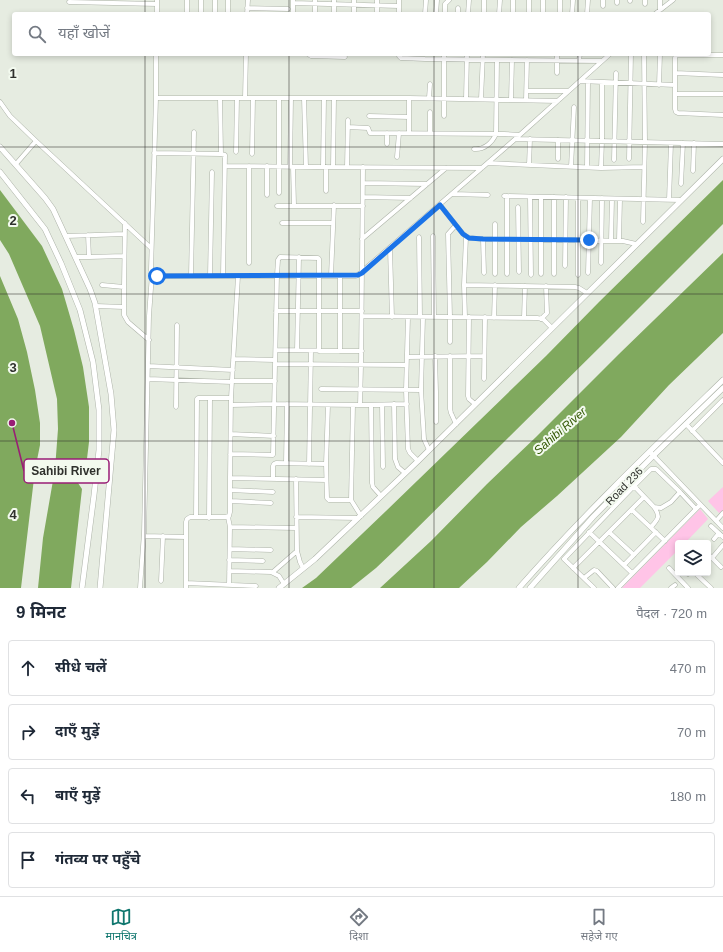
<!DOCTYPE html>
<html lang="hi">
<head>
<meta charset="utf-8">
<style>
  body { margin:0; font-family:Helvetica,"Noto Sans Devanagari",sans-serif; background:#f6f6f7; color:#1f2937 }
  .controls { position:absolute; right:12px; bottom:12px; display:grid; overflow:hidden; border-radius:4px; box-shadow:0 2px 6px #0003 }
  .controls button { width:36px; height:36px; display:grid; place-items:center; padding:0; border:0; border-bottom:1px solid #e0e1e3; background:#fff; color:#1f2937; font:20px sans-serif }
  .stop { position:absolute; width:12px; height:12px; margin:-9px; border:3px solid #1a73e8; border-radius:50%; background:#fff }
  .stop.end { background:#1a73e8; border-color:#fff; box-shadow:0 1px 4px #0008 }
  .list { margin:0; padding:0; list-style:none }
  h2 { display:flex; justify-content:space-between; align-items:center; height:52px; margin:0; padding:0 16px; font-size:17px }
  h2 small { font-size:13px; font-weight:400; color:#747a83 }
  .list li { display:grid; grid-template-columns:26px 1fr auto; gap:12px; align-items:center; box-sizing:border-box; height:56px; margin:0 8px 8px; padding:0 8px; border:1px solid #e0e1e3; border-radius:4px }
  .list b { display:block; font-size:15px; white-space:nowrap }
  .list em { font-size:13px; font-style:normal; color:#747a83 }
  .icon { flex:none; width:22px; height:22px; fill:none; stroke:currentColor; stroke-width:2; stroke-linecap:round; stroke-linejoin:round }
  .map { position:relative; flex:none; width:723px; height:588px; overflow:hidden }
  .search { position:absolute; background:#fff; box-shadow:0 2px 6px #0003; left:12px; right:12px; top:12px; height:44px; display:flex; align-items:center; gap:10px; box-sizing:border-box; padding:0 14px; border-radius:4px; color:#747a83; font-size:15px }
  .sheet { height:308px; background:#fff }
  nav { display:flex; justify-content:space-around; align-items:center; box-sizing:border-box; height:56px; border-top:1px solid #e0e1e3; background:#fff; font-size:11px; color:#747a83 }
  nav a { display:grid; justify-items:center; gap:2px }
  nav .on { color:#0f766e }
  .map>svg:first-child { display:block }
</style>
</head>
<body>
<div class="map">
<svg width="723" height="588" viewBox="0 0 723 588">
  <rect width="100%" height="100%" fill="#e6ece1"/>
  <!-- green -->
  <path fill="#ffc4e7" d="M723,487V510L719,513L708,501Z
    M700,509L708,519L685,543H678V550L640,588H622Z"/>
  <!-- water -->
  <path fill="#80a95e" d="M723,180V224L601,346L397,548L376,568L351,588H302L316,578L386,511L546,356L599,302Z
    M0,190L42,246L62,289L74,330L83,367L89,407V442L86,467L82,477L78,483L82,489L71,588H38L43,538L55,469L58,429L57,399L40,326L9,254L0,240Z
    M723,253V333L669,385L621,437L557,496L521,527L487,562L459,588H380L431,541L487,484L536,437L619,354Z
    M0,276L18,319L27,352L35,390L40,423V445L35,470L21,588H0Z"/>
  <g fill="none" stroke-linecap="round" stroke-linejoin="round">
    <!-- minor casing -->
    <g stroke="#adb3a8" stroke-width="5">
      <path id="minor" d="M201,0V14
        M529,0V14
        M630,1V0
        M69,2L157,4
        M293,3L399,6
        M617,3V0
        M645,4V0
        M603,6V0
        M247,8L288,9
        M458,8V14
        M660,10V0
        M157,14V0
        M187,14V0
        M215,14V0
        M228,14V0
        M247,14L248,0
        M293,14V0
        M315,14V0
        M334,14V0
        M354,14V0
        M377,14V0
        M399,14V0
        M425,14L426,0
        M436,14L437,0
        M445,14V4L449,0
        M468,14L469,0
        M484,14V0
        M499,14L500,0
        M513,14V0
        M543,14V0
        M560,14V0
        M572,14L573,0
        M587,14L588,0
        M655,14L673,0
        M156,54V98L151,270L152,274L157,276H356L359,274L513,141L610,54
        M308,54L311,56L345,57
        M399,54V56L401,58L425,59L602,61
        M723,55H676L675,58V109L676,112L678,113L723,115
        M579,60L580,54
        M557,73V54
        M675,73L723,75
        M580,81L675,85
        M659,85L660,54
        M527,91H568
        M675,94H723
        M156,98H409L558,101
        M220,98L221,154
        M245,98L246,54
        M304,98L306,167
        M409,98V133
        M429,98L430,84
        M466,99L467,54
        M481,99L483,54
        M511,100L512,60
        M526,100L527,60
        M0,102L10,116L36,141L16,164
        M369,116L409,117
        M444,116V54
        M348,127L368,128L370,133L504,134L520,135
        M430,133V112
        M516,139L723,144
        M36,141L151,248
        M387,144V133
        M474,149C484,150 492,143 496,134L497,60
        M236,152L237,98
        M154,153L221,154L225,155L223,276
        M252,154L253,98
        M397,157L399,133
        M558,159V140
        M629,159L631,54
        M614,160L616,73
        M488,163L601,168L644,167
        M529,165L530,139
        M225,166L314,167L482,168
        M249,166V263
        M290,167L291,98
        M293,167L294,205
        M323,167L324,98
        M333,167L334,98
        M347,167L348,120
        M571,167L574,107
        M587,167L588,82
        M601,168L602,141V82
        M693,171L694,143
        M363,183L427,184
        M681,184L683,143
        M326,191V167
        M279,193V98
        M453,194L488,195
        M267,195V166
        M504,196L680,200
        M507,196V274
        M363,197L411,198
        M530,197L531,275
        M554,197V274
        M669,200L671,143
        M440,205L463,234L469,238L483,239L623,241L636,244
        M277,206H363
        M518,207L519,272
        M643,222L645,142L644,54
        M125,223L124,287V315L128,322L149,340
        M282,223H333
        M66,236L125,234
        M433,236L434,317
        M419,237L420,317
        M362,239L446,168
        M483,239L484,273
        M611,240L612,199
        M619,240L620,199
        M390,249L392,317
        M76,257H89L88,235
        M89,257L124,256
        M601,263L602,198
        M565,266L566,197
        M588,273L590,198
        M495,274V224
        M541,274V197
        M578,275V198
        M191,276L194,132
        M210,276L212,172
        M331,276L334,205
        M340,276V351
        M102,285L124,287
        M464,285L575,287L579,288L587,293
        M96,306L124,307
        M276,311H362
        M362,316L537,318L543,319L552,328
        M408,317L406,390L408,449L410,453L418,461
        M423,317L421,390L424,439L429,450
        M465,317L464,285L466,237
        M469,317L468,396L469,399L475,404
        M494,318L495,285
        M524,318L525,286
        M541,319L547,313L546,286
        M450,342V317L448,234L456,225
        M276,350L362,351
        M297,350L299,257
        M435,356L436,392V422
        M450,356V409L451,413L456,424
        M407,357L484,356
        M233,359L275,360
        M275,364L406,365
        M148,366L233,370
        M148,379L232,382
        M484,379L485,317
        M232,381H275
        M321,389L421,390
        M394,404L395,459L398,467L405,473
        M231,405L274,404L360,405L407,404
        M328,405L326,464L327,498L329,500H351
        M353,405L351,500L361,516
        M360,405L361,365L363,167
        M371,405L372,483L373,487L381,496
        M382,405L383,467
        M176,407L177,325
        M686,424L723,463
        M692,431L723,400
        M231,434L274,436
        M651,453L723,528
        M230,454L273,455L277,275L278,260L280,257L318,258L319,259V351
        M286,463L287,404
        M309,464L311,351
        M230,478L326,480
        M273,479V466L274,464L276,463L326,464
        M296,479L297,551L300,562L303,568
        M634,486L651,469H656L680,492
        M230,490L273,492
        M231,501L271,503
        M632,510L665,541
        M196,517L197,399L198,398H231
        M228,517L230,527L229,585
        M296,517L358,518
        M209,518L210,398
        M716,521L723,513
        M711,526L723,537
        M230,527L296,528
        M651,527C658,519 661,517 654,507
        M589,532L632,573
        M609,532L634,555
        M144,536L186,537
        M714,539L719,533
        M230,549L271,550
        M708,554L721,567
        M712,558L723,545
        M229,560L263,561
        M624,565L656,532
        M573,568L644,497
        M669,568L688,588
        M229,571L271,572L279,576L284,584
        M273,572L297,551
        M695,573L711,588
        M688,574L689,573
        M584,578L594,570L597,571L613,588
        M161,581L163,536
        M186,583L256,586
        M140,588L144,533L149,316L152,274
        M186,588V522L187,519L190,517H226L229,516L230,512V478L231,398L238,276
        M594,588L564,559L634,486L654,507L661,508L671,502L680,492L696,509
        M618,588L700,505
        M671,588L675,585"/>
    </g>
    <!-- tertiary casing -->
    <g stroke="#adb3a8" stroke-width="6">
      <path id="tertiary" d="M0,147L45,198L53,209L90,289L95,303L111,394L114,430L100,588
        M0,172L45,229L61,263L80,310L93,362L99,410V450L94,495L82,588
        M279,588L315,559L418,461L723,159
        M519,588C583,515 653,448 723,380
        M530,588L593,517L653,456L723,388"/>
    </g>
    <!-- minor -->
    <use href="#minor" stroke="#fff" stroke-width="4"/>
    <!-- tertiary -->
    <use href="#tertiary" stroke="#fff" stroke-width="5"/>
  </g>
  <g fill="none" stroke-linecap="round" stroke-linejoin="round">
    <!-- route -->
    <path stroke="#1a73e8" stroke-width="5" d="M157,276L358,275L362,273L440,205L463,234L469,238L483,239L589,240"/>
  </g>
  <!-- grid -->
  <path fill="none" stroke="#2f312d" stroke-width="1" stroke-opacity="0.55" d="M145,0V14M289,0V14M434,0V14M578,0V14M145,54V588M289,54V588M434,54V588M578,54V588M0,147H723M0,294H723M0,441H723"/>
  <g text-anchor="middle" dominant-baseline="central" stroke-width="4" stroke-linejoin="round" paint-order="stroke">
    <!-- street labels -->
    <g font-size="11" fill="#2f312d" stroke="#f3faef">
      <text transform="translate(624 486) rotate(-46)">Road 236</text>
    </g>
    <!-- water labels -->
    <g font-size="12" font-style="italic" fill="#345905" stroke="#f3faef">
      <text transform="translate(560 431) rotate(-41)">Sahibi River</text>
    </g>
  </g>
  <g font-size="13" text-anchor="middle" font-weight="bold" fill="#2f312d" stroke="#f3faef" stroke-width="4" stroke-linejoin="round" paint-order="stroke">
    <text x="13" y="78">1</text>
    <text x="13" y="225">2</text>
    <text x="13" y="372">3</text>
    <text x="13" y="519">4</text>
  </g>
  <!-- callouts -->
  <path fill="none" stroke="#991d75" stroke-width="1.5" d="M12 423L24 471"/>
  <circle fill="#991d75" stroke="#f3faef" stroke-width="1.5" cx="12" cy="423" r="4"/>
  <rect fill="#f3faef" stroke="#991d75" stroke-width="1.5" x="24" y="459" width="85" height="24" rx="4"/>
  <g font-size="12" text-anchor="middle" font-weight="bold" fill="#2f312d">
    <text x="66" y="475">Sahibi River</text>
  </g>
</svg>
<div class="controls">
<button><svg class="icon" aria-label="layers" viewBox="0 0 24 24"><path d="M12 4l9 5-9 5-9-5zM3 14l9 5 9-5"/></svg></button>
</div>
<div class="stop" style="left:157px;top:276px"></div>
<div class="stop end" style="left:589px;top:240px"></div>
<div class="search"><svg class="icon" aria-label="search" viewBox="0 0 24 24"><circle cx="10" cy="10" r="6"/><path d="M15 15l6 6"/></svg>यहाँ खोजें</div>
</div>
<section class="sheet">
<h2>9 मिनट<small>पैदल · 720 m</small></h2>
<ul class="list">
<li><svg class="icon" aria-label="ahead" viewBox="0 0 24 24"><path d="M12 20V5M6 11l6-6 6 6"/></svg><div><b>सीधे चलें</b></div><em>470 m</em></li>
<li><svg class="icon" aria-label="right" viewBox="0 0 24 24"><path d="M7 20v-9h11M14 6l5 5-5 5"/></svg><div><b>दाएँ मुड़ें</b></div><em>70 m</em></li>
<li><svg class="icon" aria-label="left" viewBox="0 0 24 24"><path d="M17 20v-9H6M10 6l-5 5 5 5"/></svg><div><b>बाएँ मुड़ें</b></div><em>180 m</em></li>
<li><svg class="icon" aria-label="arrive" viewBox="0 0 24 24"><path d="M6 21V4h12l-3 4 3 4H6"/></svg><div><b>गंतव्य पर पहुँचे</b></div></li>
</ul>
</section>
<nav>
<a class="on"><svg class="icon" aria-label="map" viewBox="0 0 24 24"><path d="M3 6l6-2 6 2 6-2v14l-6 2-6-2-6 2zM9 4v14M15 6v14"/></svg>मानचित्र</a>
<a><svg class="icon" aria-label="directions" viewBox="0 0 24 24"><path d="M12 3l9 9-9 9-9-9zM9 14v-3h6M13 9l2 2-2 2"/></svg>दिशा</a>
<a><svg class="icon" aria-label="saved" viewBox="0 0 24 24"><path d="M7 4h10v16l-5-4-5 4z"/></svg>सहेजे गए</a>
</nav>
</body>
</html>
